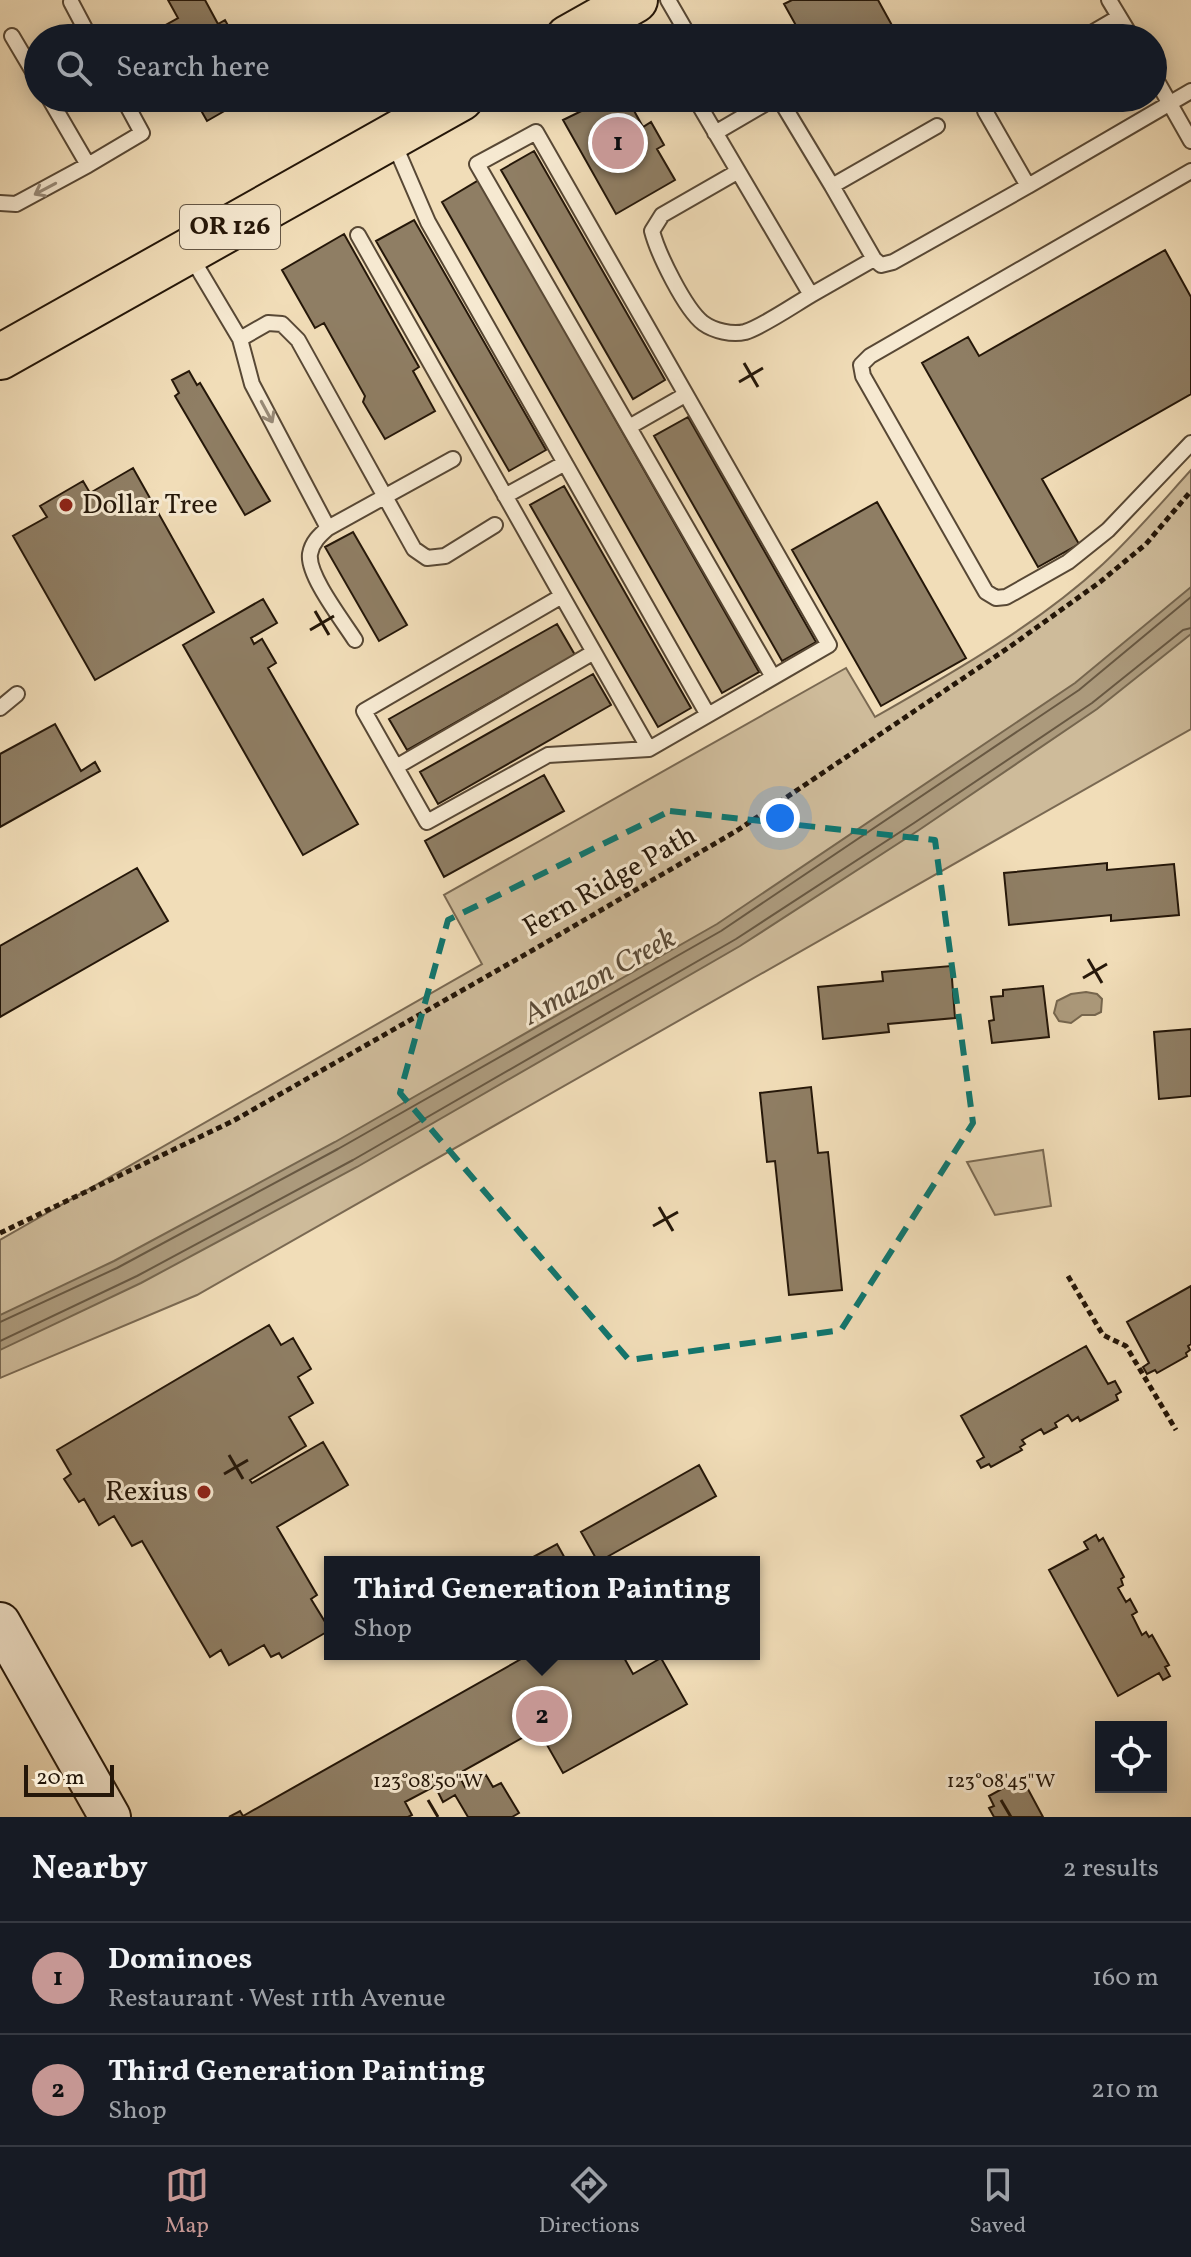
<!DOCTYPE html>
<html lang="en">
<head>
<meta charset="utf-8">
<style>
  body { margin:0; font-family:Vollkorn,serif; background:#242831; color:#f1f3f6 }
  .controls { position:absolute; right:24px; bottom:24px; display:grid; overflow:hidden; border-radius:0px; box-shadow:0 4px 20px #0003 }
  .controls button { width:72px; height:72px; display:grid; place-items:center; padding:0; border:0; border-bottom:2px solid #363941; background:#171b24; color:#f1f3f6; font:40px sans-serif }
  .scale { position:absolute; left:24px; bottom:20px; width:90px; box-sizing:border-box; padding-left:8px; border:4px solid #251709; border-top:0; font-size:22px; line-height:28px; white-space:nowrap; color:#251709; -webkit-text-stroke:6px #f6e9d1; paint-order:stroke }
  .you { position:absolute; left:780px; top:818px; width:28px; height:28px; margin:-20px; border:6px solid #fff; border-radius:50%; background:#1a73e8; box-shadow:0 0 0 12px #1a73e833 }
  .badge { display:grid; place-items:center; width:52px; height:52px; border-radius:50%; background:#c59692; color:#111; font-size:26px; font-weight:700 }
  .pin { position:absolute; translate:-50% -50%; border:4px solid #fff; box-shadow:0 2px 8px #0006 }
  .popup { position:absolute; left:324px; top:1556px; width:436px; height:104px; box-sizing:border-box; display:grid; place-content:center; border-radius:0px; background:#171b24; filter:drop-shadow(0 2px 6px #0005); font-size:26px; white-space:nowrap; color:#9ea1a6 }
  .popup b { font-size:30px; color:#f1f3f6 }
  .popup::after { content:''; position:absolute; left:50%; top:100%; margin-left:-16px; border:16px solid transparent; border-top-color:#171b24 }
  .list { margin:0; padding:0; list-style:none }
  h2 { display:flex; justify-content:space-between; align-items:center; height:104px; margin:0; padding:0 32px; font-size:34px }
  h2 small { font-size:26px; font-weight:400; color:#9ea1a6 }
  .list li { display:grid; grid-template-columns:52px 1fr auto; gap:24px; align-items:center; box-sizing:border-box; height:112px; padding:0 32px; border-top:2px solid #363941 }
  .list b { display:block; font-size:30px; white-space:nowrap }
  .list p { margin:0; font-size:26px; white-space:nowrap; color:#9ea1a6 }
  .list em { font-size:26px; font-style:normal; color:#9ea1a6 }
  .icon { flex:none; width:44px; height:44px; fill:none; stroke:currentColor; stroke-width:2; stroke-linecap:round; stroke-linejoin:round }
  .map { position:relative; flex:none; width:1191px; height:1817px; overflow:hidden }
  .search { position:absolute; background:#171b24; box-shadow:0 4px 20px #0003; left:24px; right:24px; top:24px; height:88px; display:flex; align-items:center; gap:20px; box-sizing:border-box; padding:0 28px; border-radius:44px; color:#9ea1a6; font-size:30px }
  .sheet { height:328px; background:#171b24 }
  nav { display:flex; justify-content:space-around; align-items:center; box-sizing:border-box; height:112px; border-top:2px solid #363941; background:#171b24; font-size:22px; color:#9ea1a6 }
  nav a { display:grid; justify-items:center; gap:4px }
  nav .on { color:#c59692 }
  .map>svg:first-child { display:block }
</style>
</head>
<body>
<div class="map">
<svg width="1191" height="1817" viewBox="0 0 1191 1817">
  <rect width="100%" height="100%" fill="#f1ddb8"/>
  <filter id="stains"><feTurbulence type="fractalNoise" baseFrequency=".0025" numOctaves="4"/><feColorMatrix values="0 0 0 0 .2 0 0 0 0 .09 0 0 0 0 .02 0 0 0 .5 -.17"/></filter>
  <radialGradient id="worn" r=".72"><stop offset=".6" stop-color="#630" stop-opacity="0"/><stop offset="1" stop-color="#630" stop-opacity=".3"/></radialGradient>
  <!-- green -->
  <path fill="#cebb9a" stroke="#7a6952" stroke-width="2" d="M1191,470V729L197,1295L0,1378V1240L482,964L444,895L846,668L875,717C952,673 1037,625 1103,564C1134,535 1162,502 1191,470Z
    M1043,1150L1051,1206L995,1215L967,1162Z"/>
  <!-- water -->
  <path fill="#ac9a7c" stroke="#76664e" stroke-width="2" d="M1191,587V634L1097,709L919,830L740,946L357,1167L141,1283L0,1350V1315L114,1261L335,1142L717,924L1075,683Z
    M1086,992L1097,994L1102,999L1101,1012L1095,1015H1082L1071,1023L1059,1021L1054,1013L1057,1001L1071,994Z"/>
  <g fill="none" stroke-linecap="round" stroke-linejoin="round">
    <!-- shore -->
    <path stroke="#685842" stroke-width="2" d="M0,1322L117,1268L338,1149L721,931L1079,690L1191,597
      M0,1341L137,1276L353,1160L736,939L914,823L1092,703L1183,630L1191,628"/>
  </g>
  <!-- building -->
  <path fill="#8f7e64" stroke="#251709" stroke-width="2" d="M168,0H205L218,24L225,20L235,38H159L155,31L178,18Z
    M792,0H878L899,38H803L784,4Z
    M194,98H247L207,121Z
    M608,98H627L643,127L651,122L664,145L657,149L675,180L616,214L563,120Z
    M837,98H866L844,110Z
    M534,151L665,380L633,399L501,170Z
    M479,180L759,672L722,693L442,202Z
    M414,220L546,450L509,471L376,241Z
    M344,234L419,367L413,371L435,411L385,439L363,402L365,396L324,323L315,328L282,270Z
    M1165,250L1191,297V394L1042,479L1079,544L1038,567L922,363L968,337L979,356Z
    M189,371L197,385L200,383L270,501L245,515L175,396L179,393L172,380Z
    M688,417L816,642L782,661L654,436Z
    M133,468L214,612L95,680L13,536L47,517L40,506L83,481L90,493Z
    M564,486L691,708L658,727L530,505Z
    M877,502L966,658L881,706L792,550Z
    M353,532L407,625L379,641L325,547Z
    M263,599L277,623L251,638L254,644L262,639L276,663L268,668L358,824L303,855L183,645Z
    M557,624L575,655L407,750L389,719Z
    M593,674L611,705L438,804L420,772Z
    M55,724L81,771L95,762L100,771L0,827V754Z
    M544,775L564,811L444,877L425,841Z
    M1107,863V870L1174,864L1179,915L1111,921V915L1009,925L1004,873Z
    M137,868L168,921L0,1017V946Z
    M951,966L955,1018L888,1024L889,1032L823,1039L818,987L883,981L882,972Z
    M1043,986L1049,1037L992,1043L989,1021L994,1020L991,997L1003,996V990Z
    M1191,1029V1096L1159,1099L1154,1032Z
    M811,1087L818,1153L828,1152L842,1290L789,1295L775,1161L767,1162L760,1093Z
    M1191,1286V1344L1188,1346L1190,1350L1186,1353L1187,1356L1157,1373L1155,1370L1147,1374L1143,1367L1149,1363L1127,1322Z
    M269,1325L281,1345L293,1338L311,1369L298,1377L313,1403L289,1417L306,1446L250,1480L252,1483L323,1442L348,1485L277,1527L317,1595L311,1599L330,1630L282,1658L279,1653L271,1657L264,1645L229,1665L221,1650L210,1657L142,1541L132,1546L114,1516L99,1525L84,1499L79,1502L64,1479L71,1474L57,1450Z
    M1086,1346L1108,1384L1115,1381L1121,1392L1116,1395L1118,1400L1080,1421L1078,1417L1072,1421L1068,1415L1055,1423L1057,1427L1044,1434L1041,1429L1022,1440L1025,1444L1020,1447L1022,1450L991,1467L989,1464L981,1468L977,1461L984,1457L961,1416Z
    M699,1465L716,1496L598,1562L581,1532Z
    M1096,1535L1099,1541L1103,1538L1124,1577L1121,1579L1123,1585L1118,1588L1126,1602L1130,1599L1137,1612L1132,1615L1142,1635L1146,1632L1149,1637L1152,1635L1169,1665L1165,1667L1170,1676L1163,1680L1159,1673L1118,1696L1049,1570L1088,1549L1084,1542Z
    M557,1544L567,1562H524Z
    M530,1654H622L633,1674L661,1658L687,1704L563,1773L538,1729L458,1774L465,1787L486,1775L493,1787L501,1783L519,1813L512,1817H468L455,1795L443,1802L435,1786L405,1802L412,1815L408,1817H229L240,1811L243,1816Z
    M1022,1778L1043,1817H994L989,1808L994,1806L989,1796Z"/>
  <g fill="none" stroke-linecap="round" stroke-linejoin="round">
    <!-- service casing -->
    <g stroke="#584835" stroke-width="18">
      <path id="service" d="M668,0L690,38
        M1109,0L1132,38
        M71,2L90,38
        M12,36L38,80
        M1083,38L1119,17
        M1153,74L1191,141
        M49,98L88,165L142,133L123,98
        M695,98L811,295C794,305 762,327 745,332C732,335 714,331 703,323C685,309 658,254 652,231L662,215L737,172
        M779,98L832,186L937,126
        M715,133L775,98
        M1191,171L870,356L861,365L863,376L986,592L996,598L1006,597L1068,562L1108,530L1191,443
        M832,186L874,259L881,265L893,262L1028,186L985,111V98
        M1028,186L1191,91
        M0,203L16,204L88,165
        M358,235L562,596L364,711L427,822L548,755L649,749L708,715L428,222L393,141
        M190,255L240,339L268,323L282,324L298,340L414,549L427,558L445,556L495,525
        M811,295L874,259
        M240,339L252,384L328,528L453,459
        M629,427L685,395
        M505,496L565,463
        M328,528C320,535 312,542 310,554C307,575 343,621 355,640
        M562,596L649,749
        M0,708L17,694
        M708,715L829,645L536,132L477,164L773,677
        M396,767L594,652"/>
    </g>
    <!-- secondary casing -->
    <g stroke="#251709" stroke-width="44">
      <path id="secondary" d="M0,1623L110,1817"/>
    </g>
    <!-- primary casing -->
    <g stroke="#251709" stroke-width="48">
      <path id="primary" d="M568,38L635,0
        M0,357L461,98"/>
    </g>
    <!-- path -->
    <path stroke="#251709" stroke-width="5" stroke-dasharray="6 4" stroke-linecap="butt" d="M0,1233L233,1121L533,950L738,830L1008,648L1100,582L1146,544L1191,491
      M1068,1276L1103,1335L1126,1346L1176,1430"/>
    <!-- service -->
    <use href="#service" stroke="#f6e9d1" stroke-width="14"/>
    <!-- secondary -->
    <use href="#secondary" stroke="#f6e9d1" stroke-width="40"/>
    <!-- primary -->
    <use href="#primary" stroke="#f1ddb8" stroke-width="44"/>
  </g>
  <!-- one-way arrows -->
  <defs><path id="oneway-shaft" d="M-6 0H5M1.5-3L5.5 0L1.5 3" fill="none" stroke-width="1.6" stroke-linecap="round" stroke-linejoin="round" transform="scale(2)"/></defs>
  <g stroke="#988a77">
    <use href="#oneway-shaft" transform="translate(45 189) rotate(152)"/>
    <use href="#oneway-shaft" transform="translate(267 412) rotate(62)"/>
  </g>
  <!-- marked area -->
  <path fill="none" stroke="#0f766e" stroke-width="6" stroke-dasharray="16 10" stroke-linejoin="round" d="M670,811L935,840L973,1123L841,1330L629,1360L400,1093L448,920Z"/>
  <!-- ticks -->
  <path fill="none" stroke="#251709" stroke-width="3" d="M744,363L758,387M739,382L763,368M315,611L329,635M310,630L334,616M1088,959L1102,983M1083,978L1107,964M659,1207L673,1231M653,1226L678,1212M229,1455L243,1479M224,1474L248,1460M428,1800L438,1817M1001,1800L1011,1817"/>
  <!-- markers -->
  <g fill="#8f2418" stroke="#f6e9d1" stroke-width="3">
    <circle cx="66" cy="505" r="8"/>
    <circle cx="204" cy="1492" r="8"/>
  </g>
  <g text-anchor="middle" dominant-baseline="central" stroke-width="6" stroke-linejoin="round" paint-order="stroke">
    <!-- shield labels -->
    <rect fill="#f6e9d1" stroke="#645645" stroke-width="2" x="180" y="205" width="100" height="44" rx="6"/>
    <g font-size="26" font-weight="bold" fill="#251709">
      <text x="230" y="227">OR 126</text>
    </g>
    <!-- poi labels -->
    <g font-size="28" fill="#251709" stroke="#f6e9d1" text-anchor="start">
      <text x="82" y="505">Dollar Tree</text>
      <text x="188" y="1492" text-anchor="end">Rexius</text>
    </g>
    <!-- street labels -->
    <g font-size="28" fill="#251709" stroke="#f6e9d1">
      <text transform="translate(610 882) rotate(-30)">Fern Ridge Path</text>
    </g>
    <!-- water labels -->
    <g font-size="30" font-style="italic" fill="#5b4b37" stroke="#f6e9d1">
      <text transform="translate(600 977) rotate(-29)">Amazon Creek</text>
    </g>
  </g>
  <g font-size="20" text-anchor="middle" fill="#251709" stroke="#f6e9d1" stroke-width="6" stroke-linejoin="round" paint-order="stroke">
    <text x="428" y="1787">123°08'50"W</text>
    <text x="1001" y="1787">123°08'45"W</text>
  </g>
  <rect width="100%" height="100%" filter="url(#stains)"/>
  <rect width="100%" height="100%" fill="url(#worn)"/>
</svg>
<div class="controls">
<button><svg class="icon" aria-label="locate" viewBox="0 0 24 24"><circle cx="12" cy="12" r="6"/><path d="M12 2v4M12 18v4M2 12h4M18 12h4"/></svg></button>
</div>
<div class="scale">20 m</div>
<div class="you"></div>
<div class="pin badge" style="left:618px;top:143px">1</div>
<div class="pin badge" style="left:542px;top:1716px">2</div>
<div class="popup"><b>Third Generation Painting</b>Shop</div>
<div class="search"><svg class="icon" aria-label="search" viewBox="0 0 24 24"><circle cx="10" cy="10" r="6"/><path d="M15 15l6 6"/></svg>Search here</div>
</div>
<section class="sheet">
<h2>Nearby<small>2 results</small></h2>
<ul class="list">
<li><span class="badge">1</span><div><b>Dominoes</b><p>Restaurant · West 11th Avenue</p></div><em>160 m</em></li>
<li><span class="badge">2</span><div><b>Third Generation Painting</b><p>Shop</p></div><em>210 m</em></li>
</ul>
</section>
<nav>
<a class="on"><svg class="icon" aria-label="map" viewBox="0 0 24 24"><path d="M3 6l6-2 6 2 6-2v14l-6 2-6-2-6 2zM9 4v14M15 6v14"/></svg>Map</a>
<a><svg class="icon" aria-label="directions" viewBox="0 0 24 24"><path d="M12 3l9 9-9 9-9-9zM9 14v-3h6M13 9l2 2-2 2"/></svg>Directions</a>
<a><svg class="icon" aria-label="saved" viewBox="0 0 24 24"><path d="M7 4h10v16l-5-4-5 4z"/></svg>Saved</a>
</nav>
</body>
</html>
